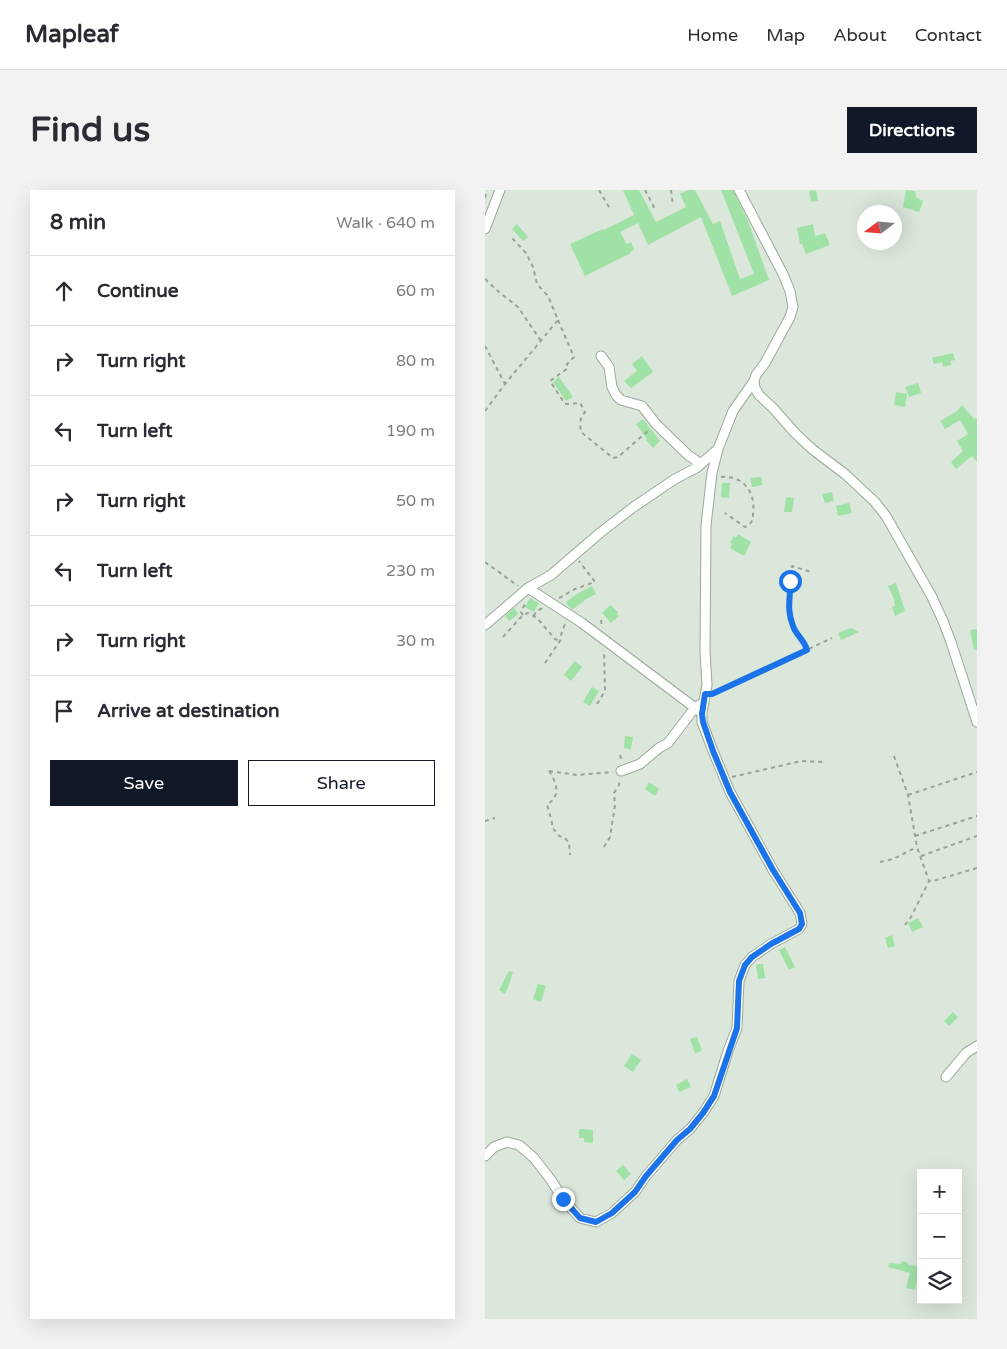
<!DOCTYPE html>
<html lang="en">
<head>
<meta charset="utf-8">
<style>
  body { margin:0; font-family:"Varela Round",sans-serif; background:#f2f2f3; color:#2b2b33 }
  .controls { position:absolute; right:15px; bottom:15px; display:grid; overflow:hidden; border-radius:0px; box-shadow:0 5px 20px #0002 }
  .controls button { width:45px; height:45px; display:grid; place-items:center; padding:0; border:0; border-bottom:1px solid #e1e1e2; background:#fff; color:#2b2b33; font:25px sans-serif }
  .compass { position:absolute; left:372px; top:15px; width:45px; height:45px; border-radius:50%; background:#fff; box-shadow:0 5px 20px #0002; rotate:254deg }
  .stop { position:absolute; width:15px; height:15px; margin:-11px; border:4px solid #1a73e8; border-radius:50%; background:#fff }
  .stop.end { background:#1a73e8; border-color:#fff; box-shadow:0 1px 5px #0008 }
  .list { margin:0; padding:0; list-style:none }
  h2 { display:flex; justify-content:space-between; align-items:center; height:65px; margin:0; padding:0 20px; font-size:21px }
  h2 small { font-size:16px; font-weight:400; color:#7c7c81 }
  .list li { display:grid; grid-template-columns:32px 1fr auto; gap:15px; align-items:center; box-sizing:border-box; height:70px; padding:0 20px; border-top:1px solid #e1e1e2 }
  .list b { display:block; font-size:19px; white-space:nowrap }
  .list em { font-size:16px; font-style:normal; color:#7c7c81 }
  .actions { display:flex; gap:10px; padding:15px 20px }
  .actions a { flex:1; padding:11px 0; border:1px solid #111827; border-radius:0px; text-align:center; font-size:18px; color:#111827 }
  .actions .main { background:#111827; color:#fff }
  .icon { flex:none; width:28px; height:28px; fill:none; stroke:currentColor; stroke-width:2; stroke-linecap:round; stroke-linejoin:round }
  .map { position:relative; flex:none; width:492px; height:1129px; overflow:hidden; border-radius:0px }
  header { display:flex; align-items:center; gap:30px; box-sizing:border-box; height:70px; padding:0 25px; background:#fff; border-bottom:1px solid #e1e1e2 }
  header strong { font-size:24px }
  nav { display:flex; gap:28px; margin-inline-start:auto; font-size:18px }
  .intro { display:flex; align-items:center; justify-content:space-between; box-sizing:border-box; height:120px; padding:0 30px }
  h1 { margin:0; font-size:35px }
  .button { padding:12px 22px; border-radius:0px; background:#111827; color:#fff; font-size:18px; font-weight:700 }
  main { display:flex; gap:30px; padding:0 30px }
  aside { flex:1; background:#fff; border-radius:0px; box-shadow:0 5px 20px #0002 }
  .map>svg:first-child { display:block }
</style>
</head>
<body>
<header>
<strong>Mapleaf</strong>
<nav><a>Home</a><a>Map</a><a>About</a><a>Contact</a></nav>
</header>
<div class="intro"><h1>Find us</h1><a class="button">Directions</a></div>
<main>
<aside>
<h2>8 min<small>Walk · 640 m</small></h2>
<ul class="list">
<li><svg class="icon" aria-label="ahead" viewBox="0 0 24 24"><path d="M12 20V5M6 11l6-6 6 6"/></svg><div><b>Continue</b></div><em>60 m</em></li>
<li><svg class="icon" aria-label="right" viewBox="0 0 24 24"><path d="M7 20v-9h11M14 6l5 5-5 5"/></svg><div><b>Turn right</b></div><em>80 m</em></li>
<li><svg class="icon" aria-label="left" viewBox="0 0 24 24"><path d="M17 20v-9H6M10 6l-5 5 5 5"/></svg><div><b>Turn left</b></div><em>190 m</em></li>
<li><svg class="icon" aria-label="right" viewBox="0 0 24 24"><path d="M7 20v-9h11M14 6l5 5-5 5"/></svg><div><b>Turn right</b></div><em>50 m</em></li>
<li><svg class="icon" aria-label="left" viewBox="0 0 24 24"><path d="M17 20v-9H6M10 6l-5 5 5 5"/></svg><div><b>Turn left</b></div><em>230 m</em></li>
<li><svg class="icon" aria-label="right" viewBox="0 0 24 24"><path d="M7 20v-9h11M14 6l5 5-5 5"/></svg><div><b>Turn right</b></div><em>30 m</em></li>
<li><svg class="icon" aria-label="arrive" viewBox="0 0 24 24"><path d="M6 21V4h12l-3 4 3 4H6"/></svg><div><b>Arrive at destination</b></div></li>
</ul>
<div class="actions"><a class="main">Save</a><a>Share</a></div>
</aside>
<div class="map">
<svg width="492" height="1129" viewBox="0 0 492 1129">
  <rect width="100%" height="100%" fill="#dae7da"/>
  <!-- building -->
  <path fill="#a0e2a6" d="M138,0H154L171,32L201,17L195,4L203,0H210L228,34L235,31L255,89L269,84L236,0H248L263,31L284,90L247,106L216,27L163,55L153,33L135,42L142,54L146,52L149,60L145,62L146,63L100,86L85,54L118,39L119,40L149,25Z
    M331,0L333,11L326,12L324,1Z
    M421,0L430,1L431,7L438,11L434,22L418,17Z
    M32,34L43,47L38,51L27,39Z
    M328,34L330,46L340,43L345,55L321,64L317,54H315L312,38Z
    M468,163L470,170L465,171L467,175L458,177L457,172L449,174L447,168Z
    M157,166L168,182L146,198L139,191L152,181L147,174Z
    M74,187L88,207L81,211L68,192Z
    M433,193L436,203L424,207L420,197Z
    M411,202L422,204L420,217L409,215Z
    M477,215L489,229L492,228V272L487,266L471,279L466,272L478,261L472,251L483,244L475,230L460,239L455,231L472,221Z
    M158,229L175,251L168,258L161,250L162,249L151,234Z
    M276,287L278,295L267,297L265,288Z
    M237,293H245L244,308L236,307Z
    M347,302L349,311L340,313L337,304Z
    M301,307L309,308L307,322H299Z
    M364,313L367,323L353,326L351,316Z
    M253,344L266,352L259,366L245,358L247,354L245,353L249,346L251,348Z
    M411,393L420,421L410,426L407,417L410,416L409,409L403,396Z
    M107,396L111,404L99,410V411L88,419L85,418L81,412L92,404Z
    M45,408L54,413L49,422L40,417Z
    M125,415L133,422L132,424L134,426L126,433L117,423Z
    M29,418L33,424L24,431L20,426Z
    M366,438L374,442L356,450L353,443Z
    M492,439V459L489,460L485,440Z
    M90,471L97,477L86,491L79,485Z
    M107,497L114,501L105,516L98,512Z
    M140,546L148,547L146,559L139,558Z
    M164,592L174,599L170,606L160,599Z
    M433,728L438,737L427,742L423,733Z
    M407,745L410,756L403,758L400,748Z
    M300,757L310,777L304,780L294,760Z
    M271,774H278L280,788L273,789Z
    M24,781L28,782L24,795L20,804L14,800Z
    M53,794L61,796L56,812L48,809Z
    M468,822L473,827L464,836L459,831Z
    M212,847L217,861L210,863L205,849Z
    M147,864L156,870L148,882L139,876Z
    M202,889L206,897L194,902L191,895Z
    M94,939L108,940V953L99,952V948H94Z
    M138,975L146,984L139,990L131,981Z
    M417,1071L423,1073V1075L435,1076L434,1086H433L430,1100L421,1098L425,1083L403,1077L404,1073L416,1074Z"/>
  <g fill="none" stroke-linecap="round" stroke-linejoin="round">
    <!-- minor casing -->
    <g stroke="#9ca89c" stroke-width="11">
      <path id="minor" d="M254,0L298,84L305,101L308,117L305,127L280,173L271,185L269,191L270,198L274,205L288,218L310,243L327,259L360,284L390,312L401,326L447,407L458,431L466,452L492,532
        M0,39L15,0
        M116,166L124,177L127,197L131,205L136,210L157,216L171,234L203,265L216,274
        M43,398L97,433L217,523
        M0,435L43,398L66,385L116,342L150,316L190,289L211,278L232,260
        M136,581L155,574L174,558L183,553L209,519L214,515
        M461,887L481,863L492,856
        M0,966L9,957L22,952L34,955L49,968L66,990L78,1009L95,1028L111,1032L127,1023L150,1002L161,986L192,950L205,939L218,923L229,906L243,861L252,838L254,791L260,775L267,767L286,754L314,739L317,734L315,723L288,680L245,602L228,561L217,532V523L222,495L220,461L221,335L227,283L233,259L248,221L269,191"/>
    </g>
    <!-- path -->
    <path stroke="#99a399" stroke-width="2" stroke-dasharray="4 4" stroke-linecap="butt" d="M114,0L125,19
      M160,0L171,21
      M186,0L188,16
      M0,8L2,0
      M0,89L14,102L33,117L56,151
      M73,130L89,167L82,174L83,178L65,191L80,214L95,213L100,222C94,229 95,234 96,242L128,268L133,267L164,240
      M0,156L20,194
      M0,221L20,194L73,130L63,106L52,94L48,77L41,63L26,47
      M236,287C258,285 271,302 268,323C268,329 268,332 262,336L260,337L240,323
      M0,372L33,396
      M74,408L90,399L110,392L94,371
      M38,425L36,422L41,412
      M49,426L51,421L58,418
      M116,430L117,438
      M18,447L38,425L43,423L52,428L70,449L75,451
      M323,460L321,456L308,436L304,423L303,415L305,400L304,384L307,376L326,382
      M60,473L75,451L77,441L81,432
      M230,503L347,448
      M112,514L120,501L119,460
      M135,565L137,572
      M409,566L423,605L432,657L444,691H448L492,678
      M64,581C71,591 77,607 62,614L67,633V637L74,646L80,648L84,653L85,665
      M64,581L92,585L128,582
      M247,587L316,571L340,572
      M423,605L492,582
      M0,631L10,628
      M430,646L492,626
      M119,657L125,647L130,615L129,603L134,595L135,589
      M436,666L492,646
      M395,672L408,669L432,657
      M420,735L426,727L444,691"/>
    <!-- minor -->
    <use href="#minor" stroke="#fff" stroke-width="9"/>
  </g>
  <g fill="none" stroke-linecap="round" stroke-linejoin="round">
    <!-- route -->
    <path stroke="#1a73e8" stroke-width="6" d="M78,1009L95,1028L111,1032L127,1023L150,1002L161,986L192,950L205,939L218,923L229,906L252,838L254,791L260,775L267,767L286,754L314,739L317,734L315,723L288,680L245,602L228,561L218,532L217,524L220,504H227L322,460C320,451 311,445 308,436C301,418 306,408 305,391"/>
  </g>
</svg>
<div class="controls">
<button>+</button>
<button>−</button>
<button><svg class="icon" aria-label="layers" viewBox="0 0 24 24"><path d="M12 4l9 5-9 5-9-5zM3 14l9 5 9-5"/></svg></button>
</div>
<svg class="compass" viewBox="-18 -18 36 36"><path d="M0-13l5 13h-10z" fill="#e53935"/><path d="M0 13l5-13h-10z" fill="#7c7c81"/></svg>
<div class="stop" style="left:305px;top:391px"></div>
<div class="stop end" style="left:78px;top:1009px"></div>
</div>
</main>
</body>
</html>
